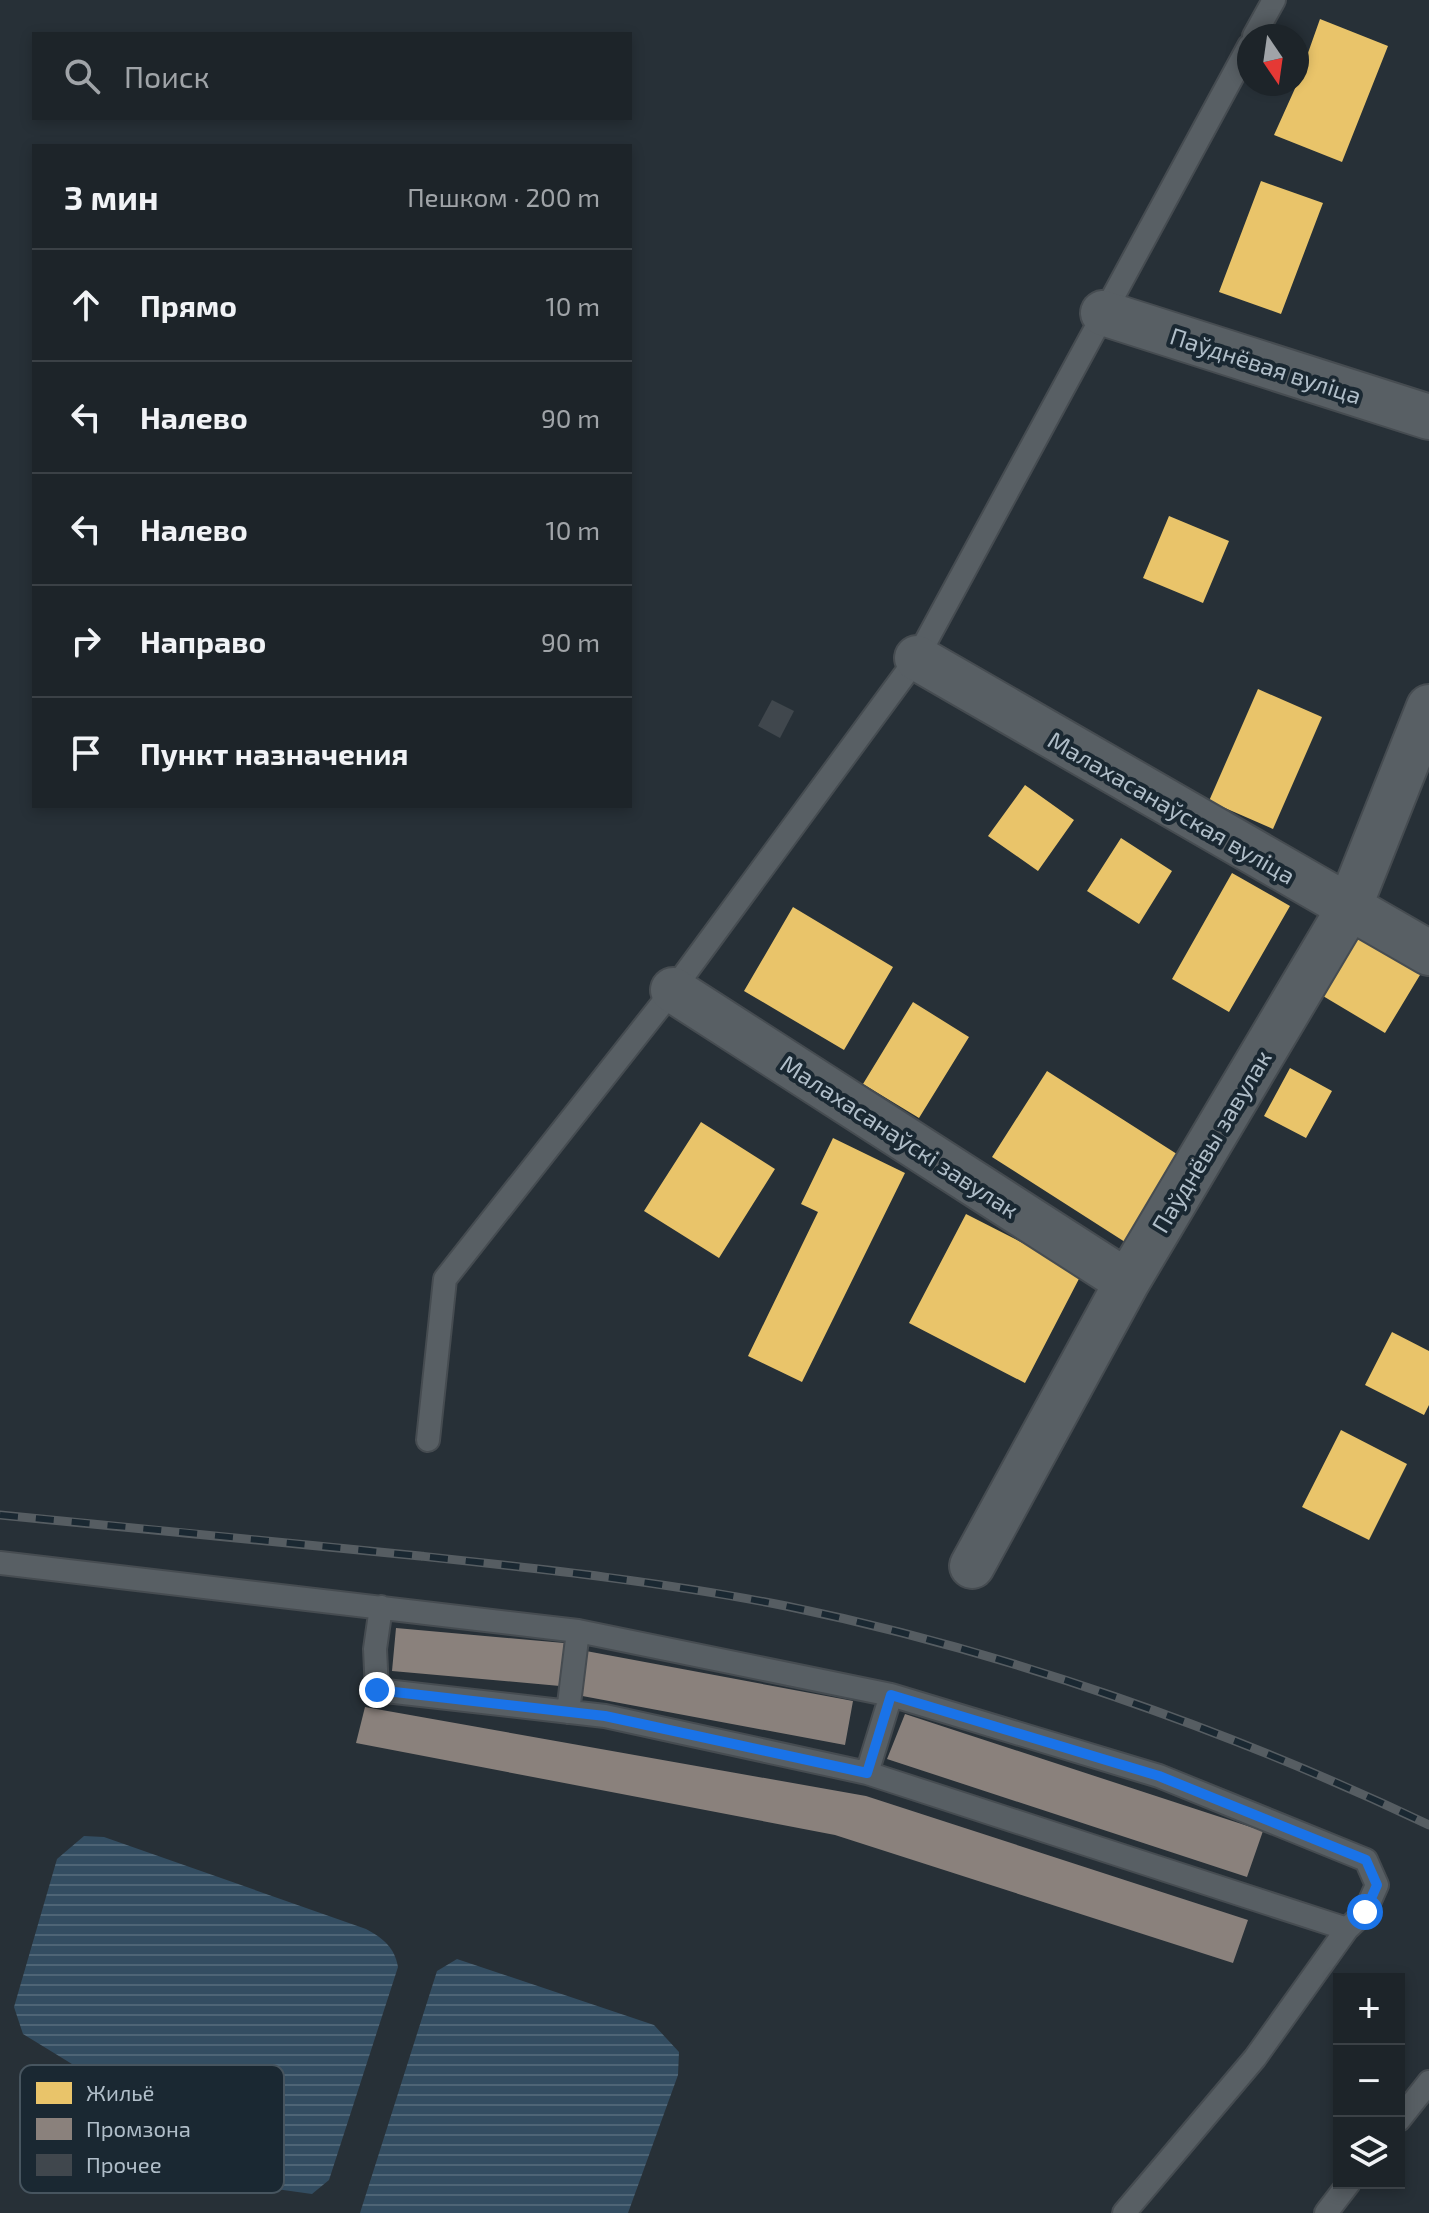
<!DOCTYPE html>
<html lang="ru">
<head>
<meta charset="utf-8">
<style>
  body { margin:0; font-family:"Exo 2",sans-serif; background:#252c31; color:#f1f3f6 }
  .controls { position:absolute; right:24px; bottom:24px; display:grid; overflow:hidden; border-radius:0px; box-shadow:0 4px 12px #0003 }
  .controls button { width:72px; height:72px; display:grid; place-items:center; padding:0; border:0; border-bottom:2px solid #3b4146; background:#1d2429; color:#f1f3f6; font:40px sans-serif }
  .compass { position:absolute; left:1237px; top:24px; width:72px; height:72px; border-radius:50%; background:#1d2429; box-shadow:0 4px 12px #0003; rotate:167deg }
  .stop { position:absolute; width:24px; height:24px; margin:-18px; border:6px solid #1a73e8; border-radius:50%; background:#fff }
  .stop.end { background:#1a73e8; border-color:#fff; box-shadow:0 2px 8px #0008 }
  .list { margin:0; padding:0; list-style:none }
  h2 { display:flex; justify-content:space-between; align-items:center; height:104px; margin:0; padding:0 32px; font-size:34px }
  h2 small { font-size:26px; font-weight:400; color:#a0a4a8 }
  .list li { display:grid; grid-template-columns:52px 1fr auto; gap:24px; align-items:center; box-sizing:border-box; height:112px; padding:0 32px; border-top:2px solid #3b4146 }
  .list b { display:block; font-size:30px; white-space:nowrap }
  .list em { font-size:26px; font-style:normal; color:#a0a4a8 }
  .icon { flex:none; width:44px; height:44px; fill:none; stroke:currentColor; stroke-width:2; stroke-linecap:round; stroke-linejoin:round }
  .map { position:relative; flex:none; width:1429px; height:2213px; overflow:hidden }
  .search { position:absolute; background:#1d2429; box-shadow:0 4px 12px #0003; left:32px; top:32px; width:600px; height:88px; display:flex; align-items:center; gap:20px; box-sizing:border-box; padding:0 28px; border-radius:0px; color:#a0a4a8; font-size:30px }
  .panel { position:absolute; background:#1d2429; box-shadow:0 4px 12px #0003; left:32px; top:144px; width:600px; height:664px; border-radius:0px }
  .map>svg:first-child { display:block }
</style>
</head>
<body>
<div class="map">
<svg width="1429" height="2213" viewBox="0 0 1429 2213">
  <defs>
    <pattern id="water-rules" width="6" height="5" patternUnits="userSpaceOnUse" patternTransform="scale(2)"><rect width="6" height="5" fill="#334d61"/><path d="M0 2.5h6" fill="none" stroke="#4e6576"/></pattern>
  </defs>
  <rect width="100%" height="100%" fill="#273037"/>
  <!-- water -->
  <path fill="url(#water-rules)" d="M84,1836L104,1837L366,1929C383,1938 395,1948 398,1967L329,2180L312,2194L276,2189L23,2034L14,2007L57,1859Z
    M457,1959L654,2025L679,2052L678,2075L628,2213H360L437,1971Z"/>
  <!-- homes -->
  <path fill="#e9c46a" d="M1320,19L1388,46L1342,162L1274,135L1297,84Z
    M1261,181L1323,203L1281,314L1219,292Z
    M1169,516L1229,541L1203,603L1143,578Z
    M1258,689L1322,717L1273,829L1209,801Z
    M1025,785L1074,820L1038,871L988,836Z
    M1121,838L1172,871L1139,924L1087,891Z
    M1232,873L1290,906L1229,1012L1172,979Z
    M793,907L893,967L844,1050L744,991Z
    M1360,933L1423,970L1385,1033L1323,996Z
    M913,1002L969,1037L919,1118L863,1084Z
    M1290,1068L1332,1091L1306,1138L1264,1116Z
    M1047,1071L1180,1156L1125,1242L992,1157Z
    M701,1122L775,1169L719,1258L644,1211Z
    M833,1138L905,1173L802,1382L748,1356L818,1212L801,1204Z
    M966,1214L1082,1273L1025,1383L909,1323Z
    M1392,1332L1429,1351V1405L1424,1415L1365,1385Z
    M1341,1430L1407,1464L1369,1540L1302,1507Z"/>
  <!-- industry -->
  <path fill="#8a817c" d="M396,1628L564,1643L560,1686L392,1671Z
    M586,1651L853,1701L845,1745L577,1695Z
    M365,1707L866,1796L1248,1920L1233,1963L835,1835L356,1743Z
    M905,1714L1263,1831L1247,1877L887,1759Z"/>
  <!-- building -->
  <path fill="#40474d" d="M772,700L794,711L780,738L758,726Z"/>
  <g fill="none" stroke-linecap="round" stroke-linejoin="round">
    <!-- lane casing -->
    <g stroke="#464c51" stroke-width="26">
      <path id="lane" d="M1254,36L1274,0
        M428,1440L445,1279L673,990L917,658L1249,46
        M0,1563L578,1631L891,1695L1159,1776L1366,1860L1377,1885L1365,1912L1347,1929L1255,2058L1124,2213
        M381,1607L375,1649L377,1690L605,1716L867,1773L1347,1929
        M568,1712L578,1631
        M867,1773L891,1695
        M1399,2120L1429,2082
        M1326,2213L1349,2183"/>
    </g>
    <!-- street casing -->
    <g stroke="#464c51" stroke-width="48">
      <path id="street" d="M1103,313L1429,417
        M917,658L1429,953
        M673,990L1127,1282
        M972,1566L1127,1282L1348,910L1429,707"/>
    </g>
    <!-- lane -->
    <use href="#lane" stroke="#585f64" stroke-width="22"/>
    <!-- street -->
    <use href="#street" stroke="#585f64" stroke-width="44"/>
    <!-- rail casing -->
    <g stroke="#565d62" stroke-width="9">
      <path id="rail" d="M0,1515C140,1528 280,1542 420,1556C542,1569 665,1582 786,1606C1005,1651 1227,1729 1429,1825"/>
    </g>
    <!-- rail -->
    <use href="#rail" stroke="#1a2832" stroke-width="6" stroke-dasharray="18" stroke-linecap="butt"/>
  </g>
  <g fill="none" stroke-linecap="round" stroke-linejoin="round">
    <!-- route -->
    <path stroke="#1a73e8" stroke-width="10" d="M377,1690L605,1716L867,1773L891,1695L1159,1776L1366,1860L1377,1885L1365,1912"/>
  </g>
  <g text-anchor="middle" dominant-baseline="central" stroke-width="8" stroke-linejoin="round" paint-order="stroke">
    <!-- street labels -->
    <g font-size="24" fill="#b0bec9" stroke="#1a2832">
      <text transform="translate(1266 365) rotate(18)">Паўднёвая вуліца</text>
      <text transform="translate(1172 807) rotate(30)">Малахасанаўская вуліца</text>
      <text transform="translate(900 1136) rotate(33)">Малахасанаўскі завулак</text>
      <text transform="translate(1211 1141) rotate(-59)">Паўднёвы завулак</text>
    </g>
  </g>
  <!-- legend -->
  <rect x="20" y="2065" width="264" height="128" rx="12" fill="#1a2832" stroke="#47555f" stroke-width="2"/>
  <rect x="36" y="2082" width="36" height="22" fill="#e9c46a"/>
  <rect x="36" y="2118" width="36" height="22" fill="#8a817c"/>
  <rect x="36" y="2154" width="36" height="22" fill="#40474d"/>
  <g font-size="22" fill="#b0bec9">
    <text x="86" y="2101">Жильё</text>
    <text x="86" y="2137">Промзона</text>
    <text x="86" y="2173">Прочее</text>
  </g>
</svg>
<div class="controls">
<button>+</button>
<button>−</button>
<button><svg class="icon" aria-label="layers" viewBox="0 0 24 24"><path d="M12 4l9 5-9 5-9-5zM3 14l9 5 9-5"/></svg></button>
</div>
<svg class="compass" viewBox="-18 -18 36 36"><path d="M0-13l5 13h-10z" fill="#e53935"/><path d="M0 13l5-13h-10z" fill="#a0a4a8"/></svg>
<div class="stop" style="left:1365px;top:1912px"></div>
<div class="stop end" style="left:377px;top:1690px"></div>
<div class="search"><svg class="icon" aria-label="search" viewBox="0 0 24 24"><circle cx="10" cy="10" r="6"/><path d="M15 15l6 6"/></svg>Поиск</div>
<section class="panel">
<h2>3 мин<small>Пешком · 200 m</small></h2>
<ul class="list">
<li><svg class="icon" aria-label="ahead" viewBox="0 0 24 24"><path d="M12 20V5M6 11l6-6 6 6"/></svg><div><b>Прямо</b></div><em>10 m</em></li>
<li><svg class="icon" aria-label="left" viewBox="0 0 24 24"><path d="M17 20v-9H6M10 6l-5 5 5 5"/></svg><div><b>Налево</b></div><em>90 m</em></li>
<li><svg class="icon" aria-label="left" viewBox="0 0 24 24"><path d="M17 20v-9H6M10 6l-5 5 5 5"/></svg><div><b>Налево</b></div><em>10 m</em></li>
<li><svg class="icon" aria-label="right" viewBox="0 0 24 24"><path d="M7 20v-9h11M14 6l5 5-5 5"/></svg><div><b>Направо</b></div><em>90 m</em></li>
<li><svg class="icon" aria-label="arrive" viewBox="0 0 24 24"><path d="M6 21V4h12l-3 4 3 4H6"/></svg><div><b>Пункт назначения</b></div></li>
</ul>
</section>
</div>
</body>
</html>
